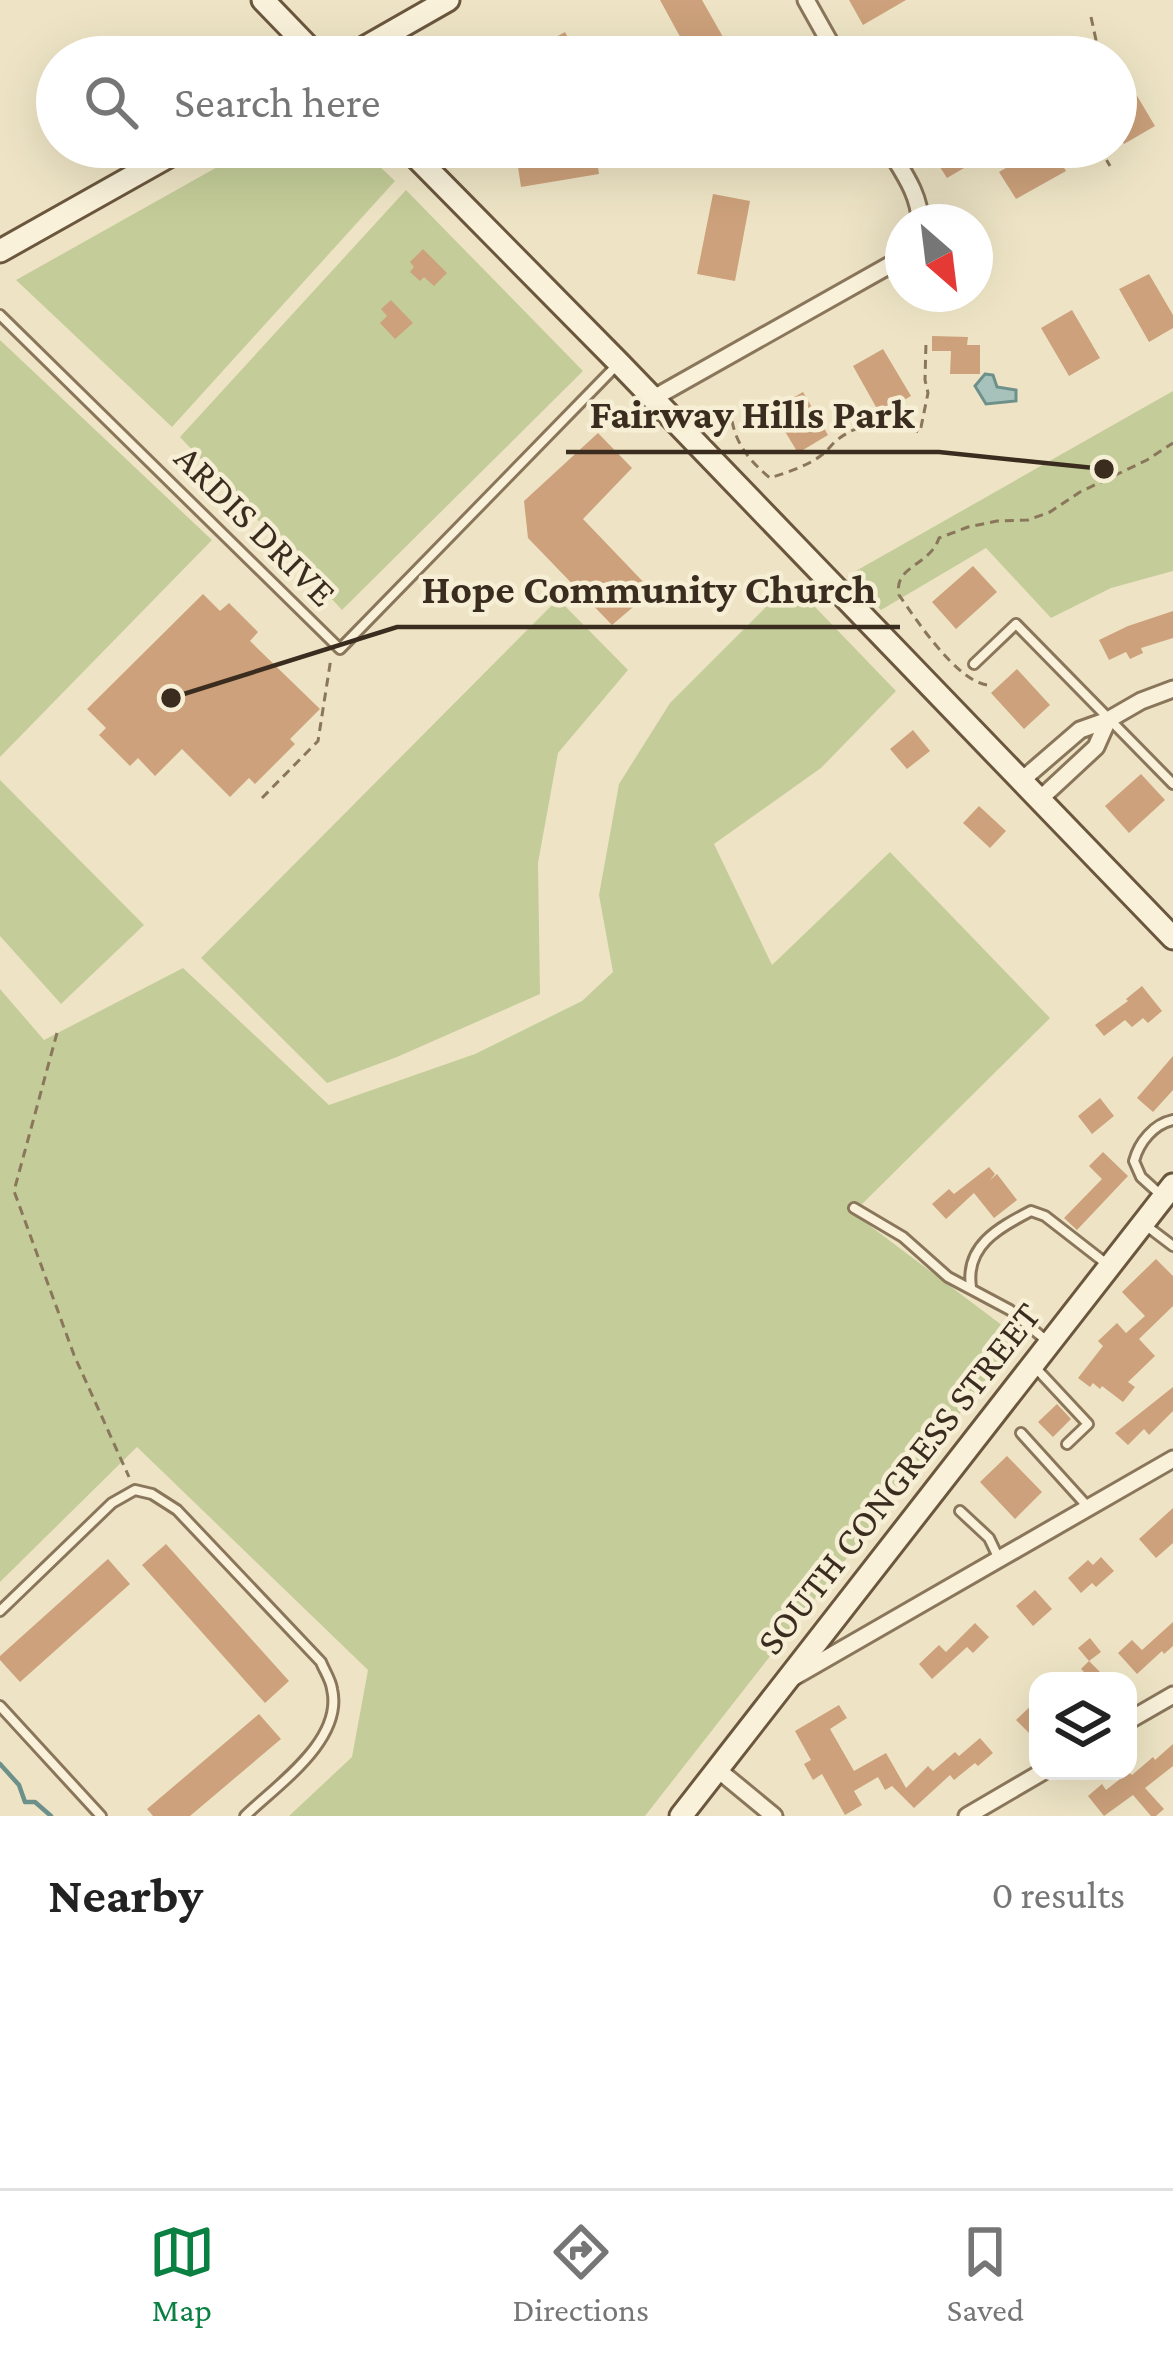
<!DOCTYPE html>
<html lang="en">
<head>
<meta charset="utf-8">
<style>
  body { margin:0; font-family:"Crimson Pro",serif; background:#f6f6f6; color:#222 }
  .controls { position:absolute; right:36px; bottom:36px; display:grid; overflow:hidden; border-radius:24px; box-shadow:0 12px 48px #0002 }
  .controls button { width:108px; height:108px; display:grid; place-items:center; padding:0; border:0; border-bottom:3px solid #e0e0e0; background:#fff; color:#222; font:60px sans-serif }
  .compass { position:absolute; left:885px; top:204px; width:108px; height:108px; border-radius:50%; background:#fff; box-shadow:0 12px 48px #0002; rotate:152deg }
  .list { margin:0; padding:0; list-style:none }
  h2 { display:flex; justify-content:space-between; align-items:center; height:156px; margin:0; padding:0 48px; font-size:51px }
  h2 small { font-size:39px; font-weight:400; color:#767676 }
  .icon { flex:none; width:66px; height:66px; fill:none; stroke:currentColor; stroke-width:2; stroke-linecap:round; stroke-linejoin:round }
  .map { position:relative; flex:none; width:1173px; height:1816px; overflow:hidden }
  .search { position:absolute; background:#fff; box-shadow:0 12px 48px #0002; left:36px; right:36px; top:36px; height:132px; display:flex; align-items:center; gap:30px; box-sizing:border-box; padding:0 42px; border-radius:66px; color:#767676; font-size:45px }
  .sheet { height:372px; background:#fff }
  nav { display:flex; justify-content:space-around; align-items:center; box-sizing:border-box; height:168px; border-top:3px solid #e0e0e0; background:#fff; font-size:33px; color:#767676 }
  nav a { display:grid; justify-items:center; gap:6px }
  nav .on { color:#0b8043 }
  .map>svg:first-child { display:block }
</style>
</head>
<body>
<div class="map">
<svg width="1173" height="1816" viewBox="0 0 1173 1816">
  <rect width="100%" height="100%" fill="#eee4c5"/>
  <!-- green -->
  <path fill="#c4cd99" d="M253,147H359L395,181L172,427L16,280Z
    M406,190L583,371L342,610L180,437Z
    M0,340L212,540L0,757Z
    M1173,391V571L1111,588L1051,618L986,548L881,610L847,576Z
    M791,582L896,691L821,768L714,844L772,965L890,852L1050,1018L853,1213L1019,1338L645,1816H289L352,1757L368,1670L137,1447L0,1582V989L44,1040L183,968L329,1105L475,1054L582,1001L613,972L599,895L619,784L670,703Z
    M558,599L628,670L558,753L538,863L540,994L397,1057L327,1083L201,958Z
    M0,780L144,925L61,1004L0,936Z"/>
  <!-- water -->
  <path fill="#a7c2bb" stroke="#6d908a" stroke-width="3" d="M985,374L993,375L997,387L1016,390V401L986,404L975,386Z"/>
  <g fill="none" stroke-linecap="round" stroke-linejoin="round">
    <!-- stream -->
    <path stroke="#6d908a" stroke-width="4.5" d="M0,1764L19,1785L25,1802H35L51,1816"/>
  </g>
  <!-- building -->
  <path fill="#cca17b" d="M660,0H702L723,37L690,55Z
    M849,0H906L863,25Z
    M565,32L575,51L564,57H519Z
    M1127,79L1155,126L1124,144L1116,130V86Z
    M710,147H749L751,158L713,165Z
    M927,147H968L976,161L947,178Z
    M1041,147H1051L1066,171L1016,199L999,172Z
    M596,154L599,174L521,187L518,167Z
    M713,194L750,201L735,281L697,274Z
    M423,249L447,273L434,286L424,277L420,281L410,272L414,267L410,262Z
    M1149,274L1173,315V328L1149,342L1119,289Z
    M391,300L413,323L395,339L380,323L387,316L381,309Z
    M1072,310L1100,358L1069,376L1041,328Z
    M932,336L968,337L967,345H980V374H950L951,351H932Z
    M883,349L911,396L880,414L853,366Z
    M803,392L828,435L798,453L772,410Z
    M598,433L632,468L583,519L652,591L612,625L528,538L524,501Z
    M973,566L997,592L956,629L932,602Z
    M203,594L220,611L229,603L258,632L250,641L320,709L290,739L295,744L255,784L249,778L230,797L182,749L155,776L138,758L130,766L99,735L106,728L87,709Z
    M1173,611V638L1141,648L1143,653L1130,659L1126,652L1109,660L1099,640L1128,626Z
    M1017,669L1050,705L1024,729L991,693Z
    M913,730L930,751L907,769L890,749Z
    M1141,774L1165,800L1129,833L1105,806Z
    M979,806L1006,831L990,848L963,823Z
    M1142,986L1162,1011L1148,1023L1143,1018L1132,1027L1125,1020L1104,1036L1095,1025L1128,1001L1126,999Z
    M1173,1056V1090L1153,1112L1137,1098Z
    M1100,1098L1114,1116L1092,1134L1078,1116Z
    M1103,1152L1128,1176L1077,1230L1064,1218L1102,1179L1089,1166Z
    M989,1167L995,1174L990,1180L997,1174L1017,1200L994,1218L974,1193L946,1219L932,1204L949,1189L954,1194Z
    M1156,1259L1173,1276V1306L1139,1339L1155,1356L1128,1382L1135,1387L1123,1402L1102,1386L1100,1389L1093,1383L1090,1387L1078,1378L1103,1346L1098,1341L1117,1323L1126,1333L1145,1316L1122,1292Z
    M1173,1387V1411L1149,1435L1144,1429L1128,1445L1115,1433Z
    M1057,1404L1071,1419L1053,1437L1038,1422Z
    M1007,1456L1042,1492L1015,1519L980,1482Z
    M1173,1508V1543L1156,1558L1139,1539Z
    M166,1544L289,1681L265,1703L142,1565Z
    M1101,1557L1114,1571L1096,1587L1092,1583L1081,1593L1068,1578L1088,1560L1093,1565Z
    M108,1559L130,1584L20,1682L0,1660V1656Z
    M1035,1590L1052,1609L1033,1626L1016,1606Z
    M1173,1622V1646L1164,1654L1162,1651L1137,1674L1118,1653L1132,1640L1142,1650Z
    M975,1623L989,1637L973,1653L967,1647L932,1679L919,1664L939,1645L946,1652Z
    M1090,1638L1101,1652L1089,1661L1078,1648Z
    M1089,1661L1109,1681H1081L1087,1675L1081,1669Z
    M1038,1699V1730L1032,1736L1016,1720Z
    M839,1705L847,1718L830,1729L854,1771L886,1753L906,1788L928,1766L933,1771L955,1752L959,1756L980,1738L993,1753L978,1766L975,1763L954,1780L950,1775L914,1808L892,1786L885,1790L878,1777L854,1791L862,1805L845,1815L822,1774L813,1780L804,1764L811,1760L795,1731Z
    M259,1714L281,1739L190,1816H153L147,1809Z
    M1173,1744V1766L1145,1788L1164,1809L1156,1816H1151L1133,1795L1104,1816L1088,1796L1102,1784L1106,1790L1129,1772L1132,1775L1153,1757L1155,1760Z"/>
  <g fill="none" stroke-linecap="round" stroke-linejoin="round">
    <!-- lane casing -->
    <g stroke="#8a765b" stroke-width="14">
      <path id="lane" d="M0,315L340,649L618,364
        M974,664L1016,624L1173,784
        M1162,1196L1141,1177L1134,1161C1139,1142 1154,1124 1173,1120
        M854,1208L903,1237L948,1277L1010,1310L1048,1342
        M1144,1224L1173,1246
        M971,1287C965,1246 998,1228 1031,1211L1045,1216L1108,1265
        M1033,1365L1088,1424L1067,1444
        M1021,1433L1088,1507
        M960,1511L989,1538L999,1559
        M0,1611L112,1503L135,1490L152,1494L177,1510L321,1662C324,1670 331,1680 332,1689C344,1740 277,1785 245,1816
        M0,1706L101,1816"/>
    </g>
    <!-- street casing -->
    <g stroke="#8a765b" stroke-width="21">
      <path id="street" d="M806,0L838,57
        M888,147C902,171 920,194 920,222
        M652,399L897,261L903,254
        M1022,780L1080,730L1108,720L1141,701L1173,689
        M1040,799L1096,747L1108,720
        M794,1677L1173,1459
        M1128,1721L1173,1695
        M717,1769L774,1816
        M967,1816L1044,1771"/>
    </g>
    <!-- secondary casing -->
    <g stroke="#6b573e" stroke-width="27">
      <path id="secondary" d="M263,0L318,57
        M348,57L448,0
        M406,147L619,363L1173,938
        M0,251L185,147
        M681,1816L1173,1185"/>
    </g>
    <!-- path -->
    <path stroke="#8a765b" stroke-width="3" stroke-dasharray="9 6" stroke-linecap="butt" d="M1091,17L1096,40V57
      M1099,147L1110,166
      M732,421C737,446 750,461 770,478C788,472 808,466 823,454C828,450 832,444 837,440C864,419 889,422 920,432L928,393L925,380L926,342
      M987,685C956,680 917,621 899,595C893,566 930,566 939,538L968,527L997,521L1028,520L1050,512L1080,492L1147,460L1173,443
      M262,798L318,741L331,658
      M57,1033L14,1191L74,1355L129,1477"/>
    <!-- lane -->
    <use href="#lane" stroke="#f9f1d9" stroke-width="8"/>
    <!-- street -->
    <use href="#street" stroke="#f9f1d9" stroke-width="15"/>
    <!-- secondary -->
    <use href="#secondary" stroke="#f9f1d9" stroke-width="21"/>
  </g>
  <g text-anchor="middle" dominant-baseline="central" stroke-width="9" stroke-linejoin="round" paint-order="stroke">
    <!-- street labels -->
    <g font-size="39" fill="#3a2d1f" stroke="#f6eed5">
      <text transform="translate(256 525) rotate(45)">ARDIS DRIVE</text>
      <text transform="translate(898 1478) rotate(-52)">SOUTH CONGRESS STREET</text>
    </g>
  </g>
  <!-- callouts -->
  <path fill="none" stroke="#3a2d1f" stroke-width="4.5" d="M1104 469L939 452H566M171 698L397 627H900"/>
  <g fill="#3a2d1f" stroke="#f6eed5" stroke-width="4.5">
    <circle cx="1104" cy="469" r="12"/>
    <circle cx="171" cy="698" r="12"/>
  </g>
  <g font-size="42" text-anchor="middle" font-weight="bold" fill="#3a2d1f" stroke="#f6eed5" stroke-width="9" stroke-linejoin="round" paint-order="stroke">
    <text x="752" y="428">Fairway Hills Park</text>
    <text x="649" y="603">Hope Community Church</text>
  </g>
</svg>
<div class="controls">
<button><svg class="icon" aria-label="layers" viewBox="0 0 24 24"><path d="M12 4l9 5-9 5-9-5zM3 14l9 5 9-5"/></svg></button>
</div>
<svg class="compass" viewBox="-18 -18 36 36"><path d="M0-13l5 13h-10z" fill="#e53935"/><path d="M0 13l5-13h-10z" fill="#767676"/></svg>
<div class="search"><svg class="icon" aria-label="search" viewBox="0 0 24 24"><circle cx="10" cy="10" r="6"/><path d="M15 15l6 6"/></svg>Search here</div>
</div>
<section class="sheet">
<h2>Nearby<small>0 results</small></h2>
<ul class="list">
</ul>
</section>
<nav>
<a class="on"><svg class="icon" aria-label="map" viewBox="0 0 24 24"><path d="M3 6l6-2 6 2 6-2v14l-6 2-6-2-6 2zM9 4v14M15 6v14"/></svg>Map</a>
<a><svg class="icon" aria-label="directions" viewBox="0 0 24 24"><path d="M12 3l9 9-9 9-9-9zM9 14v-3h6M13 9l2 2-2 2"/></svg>Directions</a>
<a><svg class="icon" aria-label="saved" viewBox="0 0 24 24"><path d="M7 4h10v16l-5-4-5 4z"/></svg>Saved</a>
</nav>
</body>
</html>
